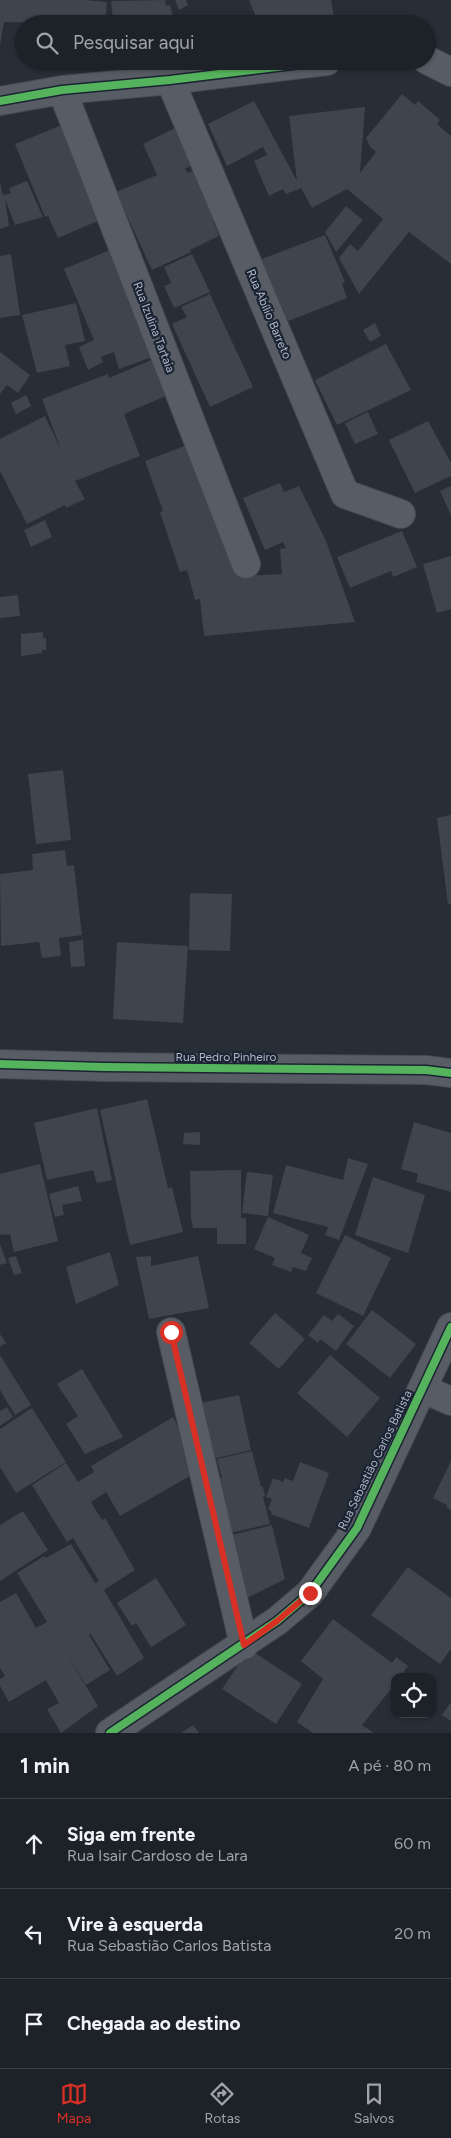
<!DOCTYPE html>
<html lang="pt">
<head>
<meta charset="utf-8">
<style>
  body { margin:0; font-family:Figtree,sans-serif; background:#2a2f35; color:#f1f3f6 }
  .controls { position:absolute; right:15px; bottom:15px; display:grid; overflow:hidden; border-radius:10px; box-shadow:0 1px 4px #0004 }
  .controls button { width:45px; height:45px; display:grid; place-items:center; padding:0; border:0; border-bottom:1px solid #3b3f46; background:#1d2229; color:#f1f3f6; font:25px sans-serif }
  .stop { position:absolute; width:15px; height:15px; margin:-11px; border:4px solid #d93025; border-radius:50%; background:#fff }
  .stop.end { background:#d93025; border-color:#fff; box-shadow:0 1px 5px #0008 }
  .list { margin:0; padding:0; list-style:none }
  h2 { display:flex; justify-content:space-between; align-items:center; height:65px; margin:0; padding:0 20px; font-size:21px }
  h2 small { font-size:16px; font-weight:400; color:#a0a4a8 }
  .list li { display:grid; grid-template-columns:32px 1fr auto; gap:15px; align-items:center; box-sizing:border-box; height:90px; padding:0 20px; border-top:1px solid #3b3f46 }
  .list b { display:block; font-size:19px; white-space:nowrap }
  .list p { margin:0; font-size:16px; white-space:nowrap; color:#a0a4a8 }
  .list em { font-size:16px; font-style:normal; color:#a0a4a8 }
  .icon { flex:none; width:28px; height:28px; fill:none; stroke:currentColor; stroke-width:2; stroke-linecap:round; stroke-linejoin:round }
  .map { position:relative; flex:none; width:451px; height:1733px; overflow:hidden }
  .search { position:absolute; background:#1d2229; box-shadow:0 1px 4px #0004; left:15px; right:15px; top:15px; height:55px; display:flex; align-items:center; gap:12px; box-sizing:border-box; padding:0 18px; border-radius:28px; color:#a0a4a8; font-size:19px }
  .sheet { height:335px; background:#1d2229 }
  nav { display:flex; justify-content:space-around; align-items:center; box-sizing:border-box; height:70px; border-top:1px solid #3b3f46; background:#1d2229; font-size:14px; color:#a0a4a8 }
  nav a { display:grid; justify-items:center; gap:2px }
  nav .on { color:#d93025 }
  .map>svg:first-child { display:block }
</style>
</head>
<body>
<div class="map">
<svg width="451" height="1733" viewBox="0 0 451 1733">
  <rect width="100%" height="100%" fill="#272e37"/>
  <!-- building -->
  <path fill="#3f444d" d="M0,0H85L107,2L105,24L4,22L0,45Z
    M165,0L166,6L170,5L175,24H122L121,19L113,20L111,1Z
    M175,0H186L188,5L179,10Z
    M249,0H331L335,24H314L311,17L302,21L303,24H259Z
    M402,94L415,105L418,101L440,120L437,124L451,136V264L409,232L359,294L339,258L350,244L358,251L383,219L347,189L312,208L301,188L286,194L283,189L269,196L254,161L267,155L263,147L227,166L208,124L254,101L297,181L289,116L365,107L360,173L376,152L371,148L366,138Z
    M62,125L100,220L58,238L48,216L45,217L15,144Z
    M175,128L192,165L185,169L188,173L194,170L216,219L213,221L219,236L190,250L191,252L152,270L116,192L157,175L143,144Z
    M27,181L43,217L15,225L5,199L9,226L0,229V182L3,195L11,193L9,188Z
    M346,206L363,220L336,252L325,232Z
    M325,235L345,282L342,284L347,298L286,322L259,260Z
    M115,248L152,357L119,369L114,352L101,357L103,362L88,370L79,347L94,340L64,269Z
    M11,254L20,315L0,318V256Z
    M192,254L210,292L174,308L164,286L171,283L164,267Z
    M210,294L253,387L210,407L172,324L187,317L181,307Z
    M76,303L85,341L65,345L70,366L37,373L22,315Z
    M375,323L381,336L370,342L363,330Z
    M386,344L411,390L337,425L315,380Z
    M0,352L30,375L18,393L7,385L0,394Z
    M154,359L168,395L124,414L140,456L75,481L85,499L66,508L65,505L27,524L0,471V439L45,416L61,450L42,399L108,374L109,378Z
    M26,395L31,406L16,414L11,403Z
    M368,412L378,434L355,444L345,423Z
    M428,421L451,463V476L415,493L389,440Z
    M192,443L211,494L204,496L219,534L223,533L247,576L282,574L280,549L286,548L283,542L265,550L243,498L280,483L284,492L299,486L326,541L355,622L204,636L200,599L195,600L187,570L180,572L160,512L163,511L145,461Z
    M451,486V515L440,491Z
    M45,520L52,537L31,547L24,530Z
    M402,531L417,567L393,577L391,571L350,588L337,557Z
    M451,556V609L437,613L423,564Z
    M18,595L20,616L0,618V597Z
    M43,632V638H46V650H42V653L21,656V634Z
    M63,770L71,840L36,844L28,774Z
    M451,815V904H448L437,818Z
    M65,850L67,866L74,865L82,935L59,938L61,956L42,958L39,942L1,946L0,874L33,870L32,854Z
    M190,893L232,894L230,951L189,950Z
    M83,940L85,966L71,967L69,942Z
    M117,942L188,946L183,1023L113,1019Z
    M147,1099L168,1188L172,1187L183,1232L130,1245L100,1110Z
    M97,1108L112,1180L97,1183L93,1170L47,1180L34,1123Z
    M414,1122L451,1133V1192L416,1182L418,1174L401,1169Z
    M200,1132V1145L183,1144L184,1133Z
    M348,1158L368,1164L339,1240L325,1235L328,1227L273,1213L286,1165L343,1180Z
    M40,1164L58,1241L14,1252L10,1234L1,1235L0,1233V1174Z
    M241,1170V1218H246V1244H217V1228H193L191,1219L190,1171Z
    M247,1172L273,1175L268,1216L242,1213Z
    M373,1177L425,1195L408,1253L355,1235Z
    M78,1186L82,1201L62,1205L64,1215L55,1217L49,1194Z
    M268,1217L309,1235L301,1253L312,1258L306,1271L293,1267L291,1272L272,1265L275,1258L254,1249Z
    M345,1235L391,1258L363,1316L316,1293Z
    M0,1244L7,1263L0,1265Z
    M110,1252L119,1285L76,1304L66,1267Z
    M16,1256L22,1273L14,1275L8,1258Z
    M151,1256V1266L198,1256L209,1308L149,1319L136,1257Z
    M372,1310L416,1344L390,1378L346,1344Z
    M275,1313L305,1339L279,1369L249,1343Z
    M338,1314L354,1326L336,1351L320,1339L318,1343L308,1335L324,1315L332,1321Z
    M0,1334L6,1343L0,1347Z
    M0,1355L31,1405L15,1415L0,1390Z
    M330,1355L380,1398L347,1437L297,1393Z
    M82,1369L123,1437L85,1454L66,1424L78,1416L57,1384Z
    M239,1395L251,1450L213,1459L201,1403Z
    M7,1407L13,1417L0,1426V1411Z
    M32,1408L66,1462L16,1493L0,1467V1429Z
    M173,1417L196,1462L197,1472L120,1516L106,1492L91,1502L102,1520L105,1518L135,1570L104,1590L144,1658L117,1676L90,1633L89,1635L110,1670L86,1685L64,1650L98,1706L61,1733L47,1709L59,1703L46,1680L9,1702L0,1686V1679L5,1676L0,1668V1602L16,1593L36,1628L47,1622L17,1573L44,1556L46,1558L71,1544L95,1583L99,1581L73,1538L67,1542L32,1485L66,1463L78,1482L94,1472L91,1466Z
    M252,1451L261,1487H263L265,1496L263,1497L270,1524L221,1535L209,1481L222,1478L217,1459Z
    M451,1461V1510L446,1507L447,1505L433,1498Z
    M300,1462L329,1473L309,1528L271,1514L272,1512L268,1509L272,1499L266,1497L273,1478L283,1482L285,1478L293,1481Z
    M23,1511L48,1550L0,1581V1525Z
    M272,1525L285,1579L239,1602L223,1537Z
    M408,1567L451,1598V1649L440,1664L371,1615Z
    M156,1578L186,1625L151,1647L136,1623L132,1626L117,1603Z
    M333,1619L392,1663L396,1657L408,1666L400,1677H395V1684L362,1725L374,1733H313L297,1722L323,1679L301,1661Z
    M249,1649L302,1684L276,1724L222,1689Z
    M451,1702V1721L442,1715Z
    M193,1725L199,1733H181Z"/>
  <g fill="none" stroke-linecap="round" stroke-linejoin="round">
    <!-- minor casing -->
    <g stroke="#44484f" stroke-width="30">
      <path id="minor" d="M427,60L451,72
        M170,80L345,494L401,514
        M62,90L246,564
        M0,101L62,90L170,80L327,61
        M0,1064L104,1067L426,1070L451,1073
        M171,1332L244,1645
        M423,1389L451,1401
        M110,1733L277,1621L310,1593L357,1528L451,1327"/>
    </g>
    <!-- minor -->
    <use href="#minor" stroke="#585c64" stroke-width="28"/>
    <!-- cycleway casing -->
    <g stroke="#1a2432" stroke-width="11">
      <path id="cycleway" d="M0,101L62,90L170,80L327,61
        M0,1064L104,1067L426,1070L451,1073
        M110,1733L277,1621L310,1593L357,1528L451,1327"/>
    </g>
    <!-- cycleway -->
    <use href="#cycleway" stroke="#56b35d" stroke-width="8"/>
  </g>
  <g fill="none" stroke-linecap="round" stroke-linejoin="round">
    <!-- route -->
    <path stroke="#d93025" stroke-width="6" d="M171,1332L244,1645L277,1621L310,1593"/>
  </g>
  <g text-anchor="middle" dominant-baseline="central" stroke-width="4.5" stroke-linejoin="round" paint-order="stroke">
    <!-- street labels -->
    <g font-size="12" fill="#b1b9c9" stroke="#1a2432">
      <text transform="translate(269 314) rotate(67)">Rua Abílio Barreto</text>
      <text transform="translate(154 327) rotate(69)">Rua Izulina Tartaia</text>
      <text x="226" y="1057">Rua Pedro Pinheiro</text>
      <text transform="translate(375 1460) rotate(-64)">Rua Sebastião Carlos Batista</text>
    </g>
  </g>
</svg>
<div class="controls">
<button><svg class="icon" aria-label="locate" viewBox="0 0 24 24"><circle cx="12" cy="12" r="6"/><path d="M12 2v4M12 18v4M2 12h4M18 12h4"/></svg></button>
</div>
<div class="stop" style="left:171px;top:1332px"></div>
<div class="stop end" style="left:310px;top:1593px"></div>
<div class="search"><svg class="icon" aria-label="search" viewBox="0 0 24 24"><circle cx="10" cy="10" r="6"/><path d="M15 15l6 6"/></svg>Pesquisar aqui</div>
</div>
<section class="sheet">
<h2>1 min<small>A pé · 80 m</small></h2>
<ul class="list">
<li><svg class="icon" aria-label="ahead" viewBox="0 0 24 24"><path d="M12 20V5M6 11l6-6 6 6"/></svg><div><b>Siga em frente</b><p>Rua Isair Cardoso de Lara</p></div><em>60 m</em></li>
<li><svg class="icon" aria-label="left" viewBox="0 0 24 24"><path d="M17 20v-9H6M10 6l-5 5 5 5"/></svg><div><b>Vire à esquerda</b><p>Rua Sebastião Carlos Batista</p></div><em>20 m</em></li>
<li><svg class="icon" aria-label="arrive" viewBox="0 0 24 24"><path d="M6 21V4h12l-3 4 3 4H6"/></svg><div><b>Chegada ao destino</b></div></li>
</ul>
</section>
<nav>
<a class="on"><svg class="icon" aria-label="map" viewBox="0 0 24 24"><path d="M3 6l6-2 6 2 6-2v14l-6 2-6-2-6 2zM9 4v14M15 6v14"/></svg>Mapa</a>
<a><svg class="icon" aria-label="directions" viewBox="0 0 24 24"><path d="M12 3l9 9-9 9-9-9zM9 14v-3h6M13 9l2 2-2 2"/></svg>Rotas</a>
<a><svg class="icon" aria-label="saved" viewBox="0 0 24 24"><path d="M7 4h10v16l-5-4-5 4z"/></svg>Salvos</a>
</nav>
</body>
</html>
